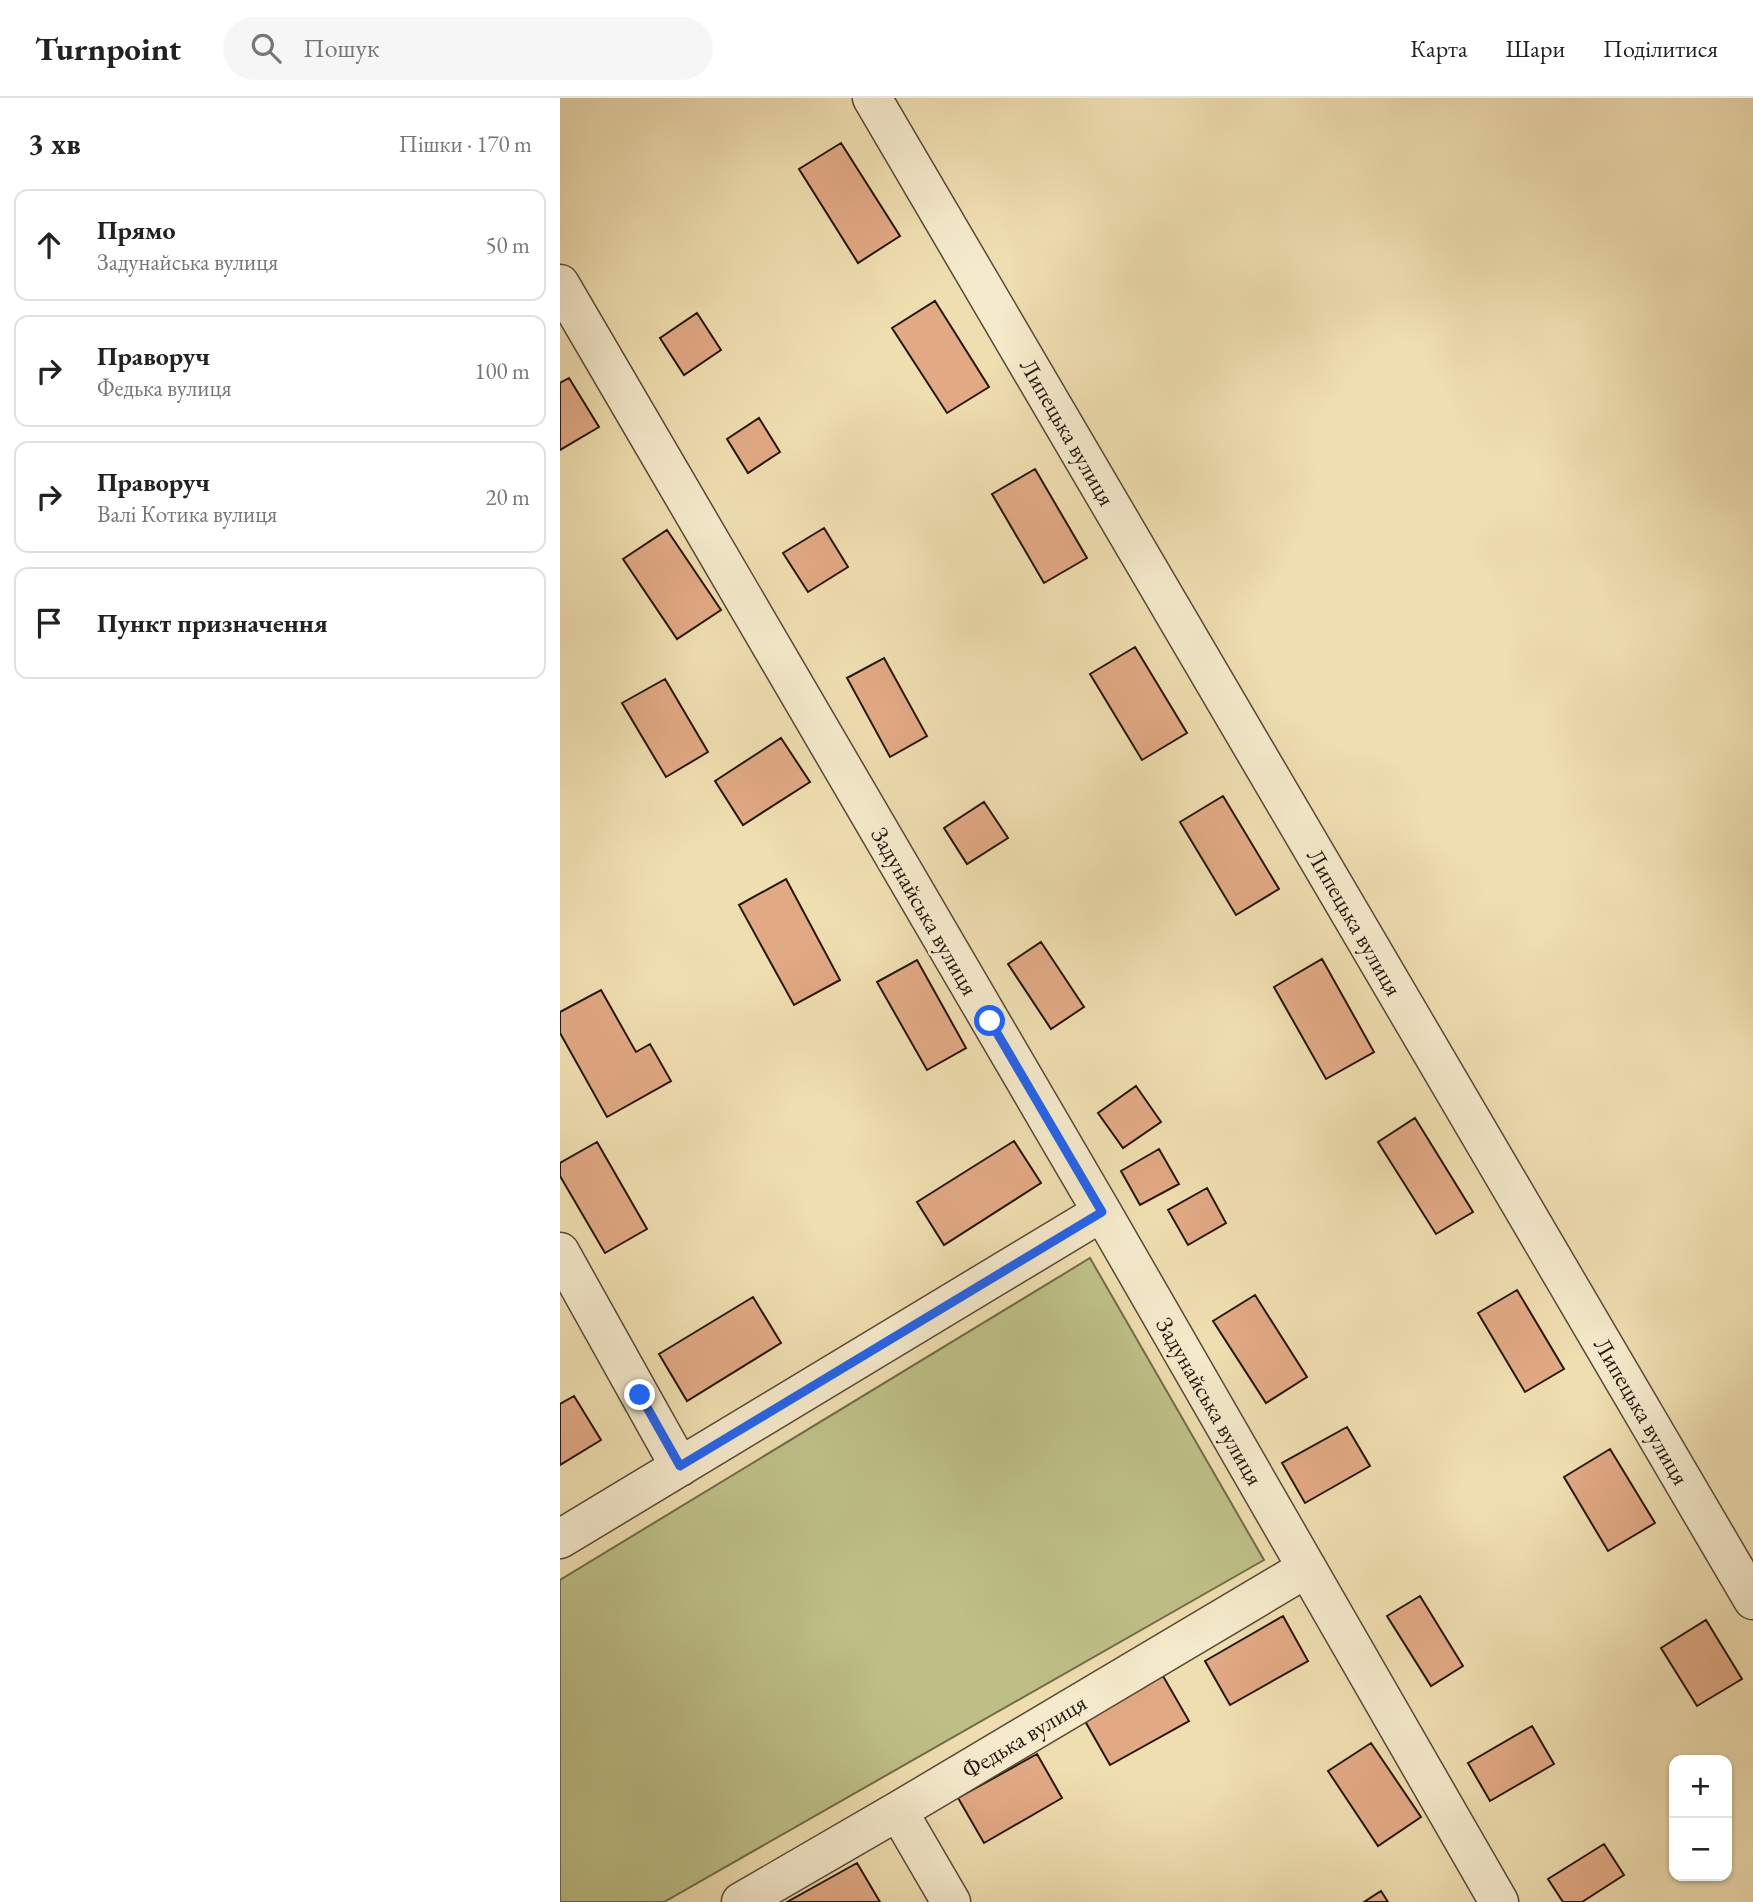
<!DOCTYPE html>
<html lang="uk">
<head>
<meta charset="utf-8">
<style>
  body { margin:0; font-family:"EB Garamond",serif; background:#f6f6f6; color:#222 }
  .controls { position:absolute; right:21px; bottom:21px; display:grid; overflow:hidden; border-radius:14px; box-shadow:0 2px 5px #0004 }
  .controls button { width:63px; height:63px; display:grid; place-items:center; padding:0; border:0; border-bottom:2px solid #e0e0e0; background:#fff; color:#222; font:35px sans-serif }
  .stop { position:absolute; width:21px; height:21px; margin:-16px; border:5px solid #2563eb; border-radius:50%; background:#fff }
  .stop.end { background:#2563eb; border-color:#fff; box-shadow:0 2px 7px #0008 }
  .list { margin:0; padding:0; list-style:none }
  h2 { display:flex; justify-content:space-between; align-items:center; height:91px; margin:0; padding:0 28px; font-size:30px }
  h2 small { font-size:23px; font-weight:400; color:#767676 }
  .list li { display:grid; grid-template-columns:46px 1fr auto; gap:21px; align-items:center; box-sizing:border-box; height:112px; margin:0 14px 14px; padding:0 14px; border:2px solid #e0e0e0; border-radius:14px }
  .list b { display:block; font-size:26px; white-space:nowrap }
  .list p { margin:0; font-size:23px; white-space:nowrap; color:#767676 }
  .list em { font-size:23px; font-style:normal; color:#767676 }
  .icon { flex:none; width:38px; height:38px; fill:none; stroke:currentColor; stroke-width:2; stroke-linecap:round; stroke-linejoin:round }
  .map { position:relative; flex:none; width:1193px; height:1804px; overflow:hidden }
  header { display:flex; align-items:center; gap:42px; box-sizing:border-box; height:98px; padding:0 35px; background:#fff; border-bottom:2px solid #e0e0e0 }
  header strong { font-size:33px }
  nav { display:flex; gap:38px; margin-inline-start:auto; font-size:24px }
  .search { width:490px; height:63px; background:#f6f6f6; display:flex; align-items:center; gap:18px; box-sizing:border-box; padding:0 24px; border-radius:38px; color:#767676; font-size:26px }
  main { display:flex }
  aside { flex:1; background:#fff }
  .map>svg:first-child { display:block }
</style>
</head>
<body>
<header>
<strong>Turnpoint</strong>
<div class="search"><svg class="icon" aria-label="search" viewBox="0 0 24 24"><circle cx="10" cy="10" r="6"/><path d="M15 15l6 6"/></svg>Пошук</div>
<nav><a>Карта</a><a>Шари</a><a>Поділитися</a></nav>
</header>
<main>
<aside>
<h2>3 хв<small>Пішки · 170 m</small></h2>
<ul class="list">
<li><svg class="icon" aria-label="ahead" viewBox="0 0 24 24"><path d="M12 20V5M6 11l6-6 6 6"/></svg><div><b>Прямо</b><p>Задунайська вулиця</p></div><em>50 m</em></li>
<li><svg class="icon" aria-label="right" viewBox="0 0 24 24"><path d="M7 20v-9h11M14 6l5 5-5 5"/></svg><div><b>Праворуч</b><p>Федька вулиця</p></div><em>100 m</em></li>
<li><svg class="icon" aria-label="right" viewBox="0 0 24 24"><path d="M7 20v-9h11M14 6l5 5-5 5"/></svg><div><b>Праворуч</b><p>Валі Котика вулиця</p></div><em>20 m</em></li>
<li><svg class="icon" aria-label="arrive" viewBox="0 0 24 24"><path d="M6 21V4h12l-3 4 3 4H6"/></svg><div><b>Пункт призначення</b></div></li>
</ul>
</aside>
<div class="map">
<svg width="1193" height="1804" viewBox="0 0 1193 1804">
  <rect width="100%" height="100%" fill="#efdeb0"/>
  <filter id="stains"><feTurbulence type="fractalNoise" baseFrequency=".00286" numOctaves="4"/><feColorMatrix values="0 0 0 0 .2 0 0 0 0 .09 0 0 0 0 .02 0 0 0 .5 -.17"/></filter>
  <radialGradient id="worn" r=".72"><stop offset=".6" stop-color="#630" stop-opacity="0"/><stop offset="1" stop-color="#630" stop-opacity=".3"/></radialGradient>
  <!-- green -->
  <path fill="#bec087" stroke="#726b4a" stroke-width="2" d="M530,1160L704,1462L104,1804H0V1482Z"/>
  <!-- building -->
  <path fill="#e1a984" stroke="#27160d" stroke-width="2" d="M281,45L340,138L298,165L239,71Z
    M375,203L429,289L387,315L332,230Z
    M137,215L161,252L124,277L100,240Z
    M9,280L39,329L0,352V285Z
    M199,320L220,354L188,375L167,341Z
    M475,371L527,460L484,485L432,396Z
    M264,430L288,469L248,494L223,455Z
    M107,432L161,512L117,541L63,461Z
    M575,549L627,635L582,662L530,576Z
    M324,560L367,638L330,659L287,580Z
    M105,581L148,654L106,679L62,605Z
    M221,640L250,684L183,727L155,683Z
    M663,698L719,791L676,817L620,724Z
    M424,704L448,740L407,766L384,730Z
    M226,781L280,882L234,907L179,807Z
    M481,844L524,909L491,931L448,866Z
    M762,861L814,954L766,981L714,889Z
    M357,862L406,950L367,972L317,884Z
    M41,892L76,954L90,946L111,983L47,1019L0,935V914Z
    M576,988L601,1024L563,1050L538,1015Z
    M855,1020L913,1114L876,1136L818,1044Z
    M454,1043L481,1085L384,1147L357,1104Z
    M37,1044L87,1131L45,1155L0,1078V1065Z
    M599,1051L619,1086L580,1107L561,1073Z
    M647,1090L666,1125L628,1147L608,1112Z
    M957,1192L1004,1271L965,1294L918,1215Z
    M695,1197L747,1279L706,1305L653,1223Z
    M193,1199L221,1245L127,1303L99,1256Z
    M14,1298L41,1342L0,1367V1306Z
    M787,1329L810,1368L745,1405L722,1365Z
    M1050,1351L1095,1425L1048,1453L1004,1379Z
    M860,1498L903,1568L871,1588L827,1518Z
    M723,1518L748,1563L670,1607L645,1563Z
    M1146,1522L1182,1581L1137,1608L1101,1550Z
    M603,1578L629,1623L550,1667L525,1623Z
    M972,1628L994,1666L930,1703L908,1665Z
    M811,1645L861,1719L818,1748L768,1673Z
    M477,1656L502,1700L424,1745L398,1700Z
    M1044,1746L1064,1777L1022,1804H1003L988,1781Z
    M297,1765L320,1804H227Z
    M821,1793L828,1804H804Z"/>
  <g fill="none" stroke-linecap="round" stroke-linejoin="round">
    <!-- minor casing -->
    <g stroke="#594836" stroke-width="41">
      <path id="minor" d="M312,0L1193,1502
        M0,186L542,1114L939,1804
        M0,1154L120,1369
        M0,1441L542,1114
        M338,1713L391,1804
        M181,1804L338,1713L747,1470"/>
    </g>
    <!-- minor -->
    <use href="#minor" stroke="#f5eacc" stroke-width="38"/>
  </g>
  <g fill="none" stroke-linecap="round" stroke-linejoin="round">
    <!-- route -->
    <path stroke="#2563eb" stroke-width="9" d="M80,1297L120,1368L542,1114L430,923"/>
  </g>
  <g text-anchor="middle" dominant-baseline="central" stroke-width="6" stroke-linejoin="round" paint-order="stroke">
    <!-- street labels -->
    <g font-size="24" fill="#27160d" stroke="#f5eacc">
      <text transform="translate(508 334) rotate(60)">Липецька вулиця</text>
      <text transform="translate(365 813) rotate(60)">Задунайська вулиця</text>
      <text transform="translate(795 824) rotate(60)">Липецька вулиця</text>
      <text transform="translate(650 1303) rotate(60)">Задунайська вулиця</text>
      <text transform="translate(1082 1313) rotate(60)">Липецька вулиця</text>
      <text transform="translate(464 1638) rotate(-31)">Федька вулиця</text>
    </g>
  </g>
  <rect width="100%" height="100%" filter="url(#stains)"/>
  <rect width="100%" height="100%" fill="url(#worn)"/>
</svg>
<div class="controls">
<button>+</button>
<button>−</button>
</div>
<div class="stop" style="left:430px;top:923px"></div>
<div class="stop end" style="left:80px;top:1297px"></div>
</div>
</main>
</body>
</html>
